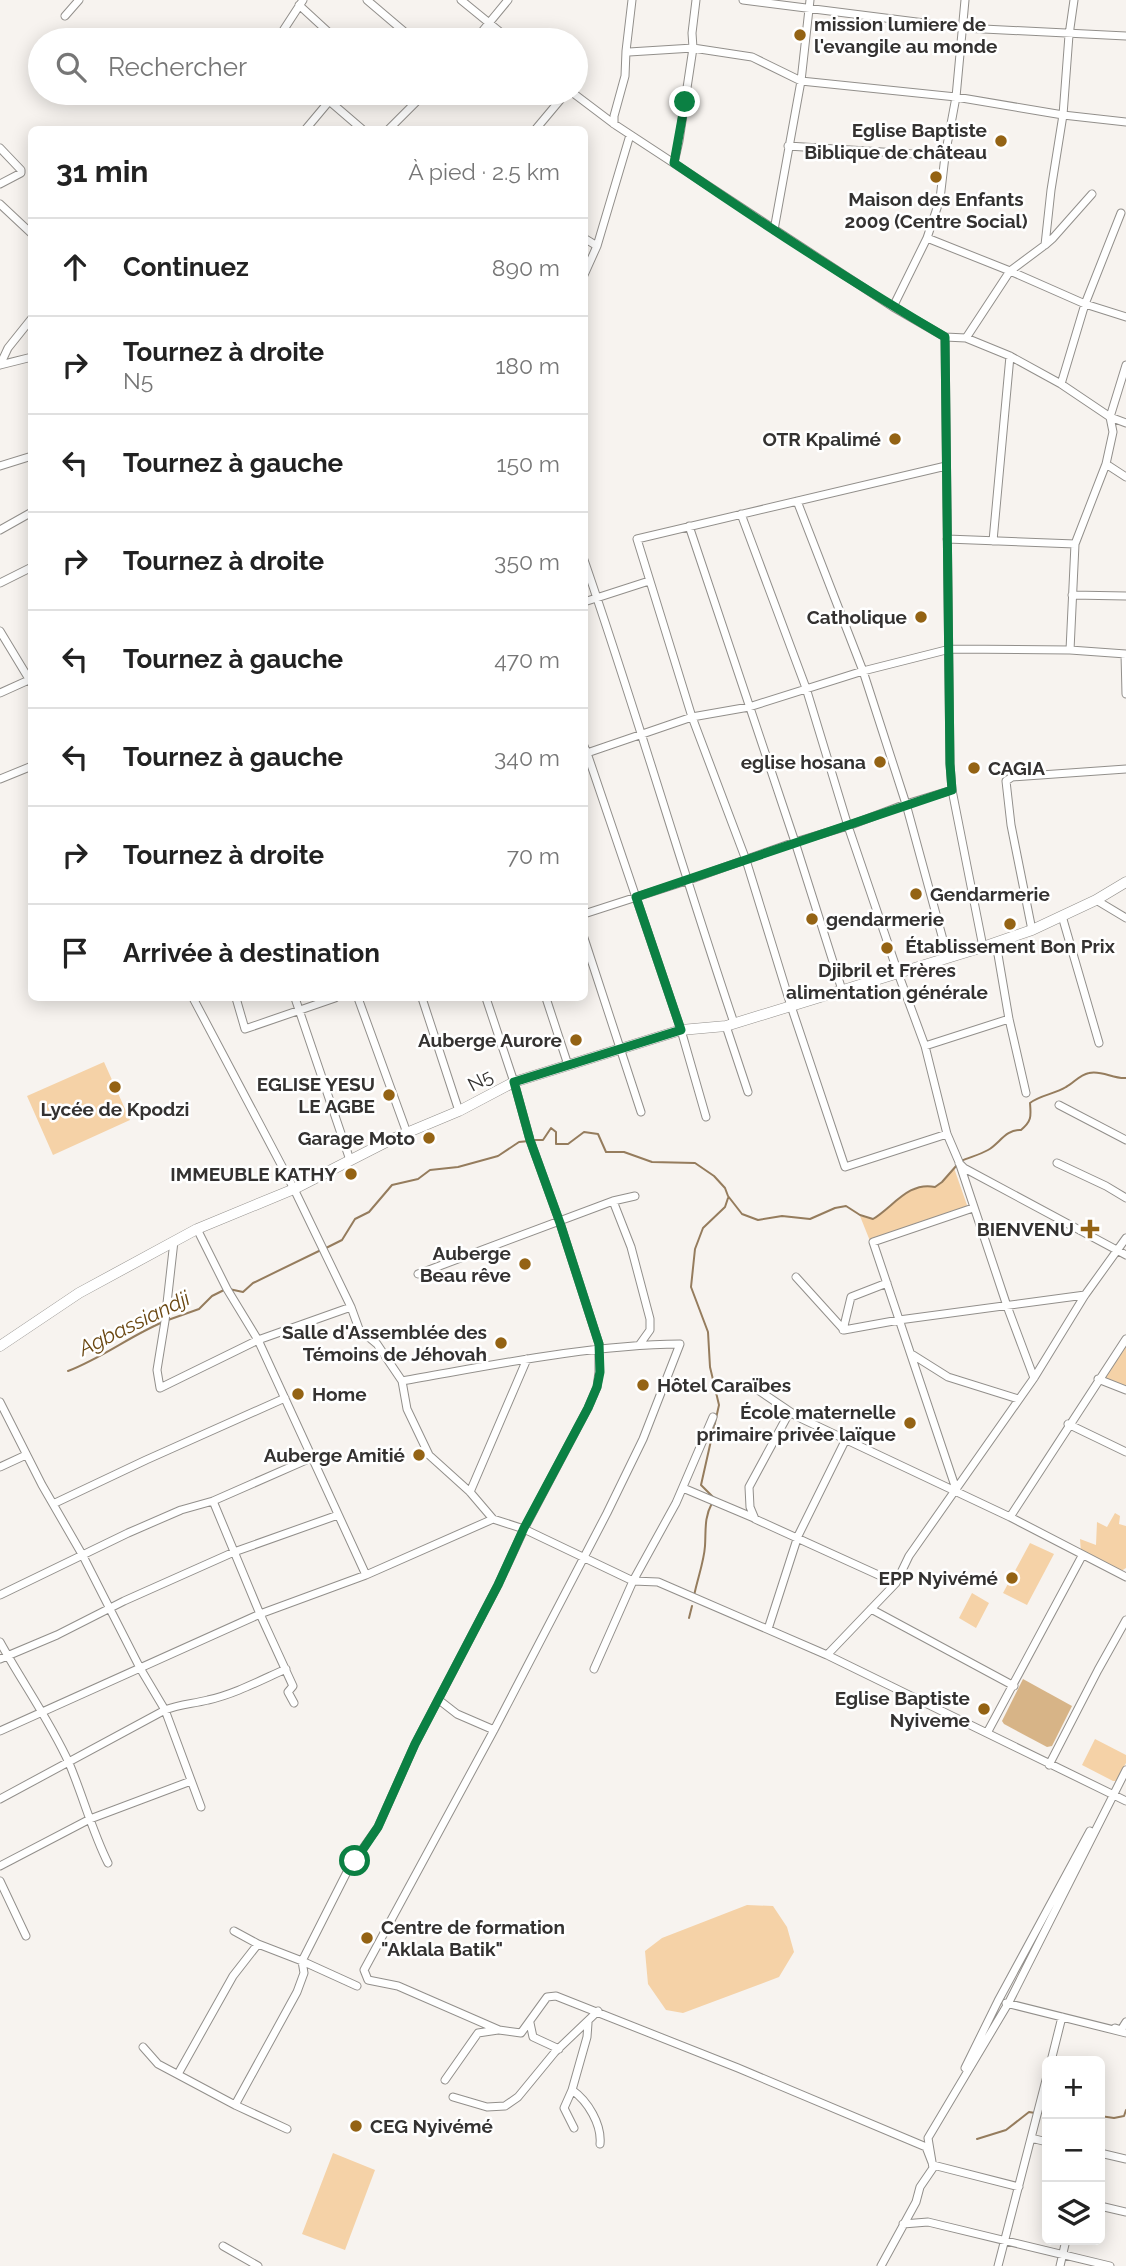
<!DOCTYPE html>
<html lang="fr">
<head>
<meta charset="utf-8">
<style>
  body { margin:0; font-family:Raleway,sans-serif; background:#f2f2f2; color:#222 }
  .controls { position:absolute; right:21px; bottom:21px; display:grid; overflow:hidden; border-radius:10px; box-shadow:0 4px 18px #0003 }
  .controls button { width:63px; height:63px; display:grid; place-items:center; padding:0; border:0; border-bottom:2px solid #e0e0e0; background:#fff; color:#222; font:35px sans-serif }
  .stop { position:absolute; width:21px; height:21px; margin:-16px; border:5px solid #0b8043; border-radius:50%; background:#fff }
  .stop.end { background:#0b8043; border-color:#fff; box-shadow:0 2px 7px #0008 }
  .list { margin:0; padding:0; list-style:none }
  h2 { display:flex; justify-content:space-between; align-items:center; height:91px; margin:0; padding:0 28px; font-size:30px }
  h2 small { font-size:23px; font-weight:400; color:#767676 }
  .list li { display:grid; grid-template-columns:46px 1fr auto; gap:21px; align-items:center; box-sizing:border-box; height:98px; padding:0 28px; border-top:2px solid #e0e0e0 }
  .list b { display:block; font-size:26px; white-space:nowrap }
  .list p { margin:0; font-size:23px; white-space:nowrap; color:#767676 }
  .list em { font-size:23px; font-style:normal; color:#767676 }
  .icon { flex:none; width:38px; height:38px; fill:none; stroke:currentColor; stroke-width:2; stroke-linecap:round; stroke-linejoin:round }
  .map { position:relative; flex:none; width:1126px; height:2266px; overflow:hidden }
  .search { position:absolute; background:#fff; box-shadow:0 4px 18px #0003; left:28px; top:28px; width:560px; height:77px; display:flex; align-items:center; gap:18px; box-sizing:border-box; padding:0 24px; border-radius:38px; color:#767676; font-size:26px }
  .panel { position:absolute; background:#fff; box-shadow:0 4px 18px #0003; left:28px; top:126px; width:560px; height:875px; border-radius:10px }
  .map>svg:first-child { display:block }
</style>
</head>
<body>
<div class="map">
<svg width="1126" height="2266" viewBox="0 0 1126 2266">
  <rect width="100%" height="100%" fill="#f7f3ef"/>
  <!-- green -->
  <path fill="#f5d2a7" d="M104,1062L130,1120L53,1155L27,1096Z
    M954,1168L968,1208L870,1241L860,1216L873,1219C894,1208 908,1182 935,1187L942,1182Z
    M1126,1344V1387L1104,1377Z
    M1115,1513L1120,1516L1119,1524L1126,1526V1568L1121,1571L1081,1552L1080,1539L1096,1545L1097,1522L1107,1527Z
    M1030,1543L1054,1554L1027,1605L1003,1593Z
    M972,1593L989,1603L976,1628L959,1618Z
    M1095,1739L1126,1755V1763L1116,1781H1113L1082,1765Z
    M747,1905L773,1906L787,1927L794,1952L779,1977L683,2013L666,2010L648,1984L645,1951L662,1938Z
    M333,2153L375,2170L345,2250L302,2234Z"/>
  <!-- forest -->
  <path fill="#d7b487" d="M1023,1679L1072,1706L1052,1746L1047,1747L1004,1724L1002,1721Z"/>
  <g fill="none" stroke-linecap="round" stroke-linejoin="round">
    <!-- stream -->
    <path stroke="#957c5d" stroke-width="2" d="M534,1140H543L551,1128L556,1132V1144H568L584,1132L598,1134L606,1152H624L652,1162L695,1163L714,1176L725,1188L728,1196L742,1214L758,1220L782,1216L810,1219L835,1208L846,1206L860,1215L873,1219C893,1207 909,1181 935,1187L942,1182L957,1165
      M961,1161C970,1157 979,1155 988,1150C999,1144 1006,1129 1021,1130C1032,1121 1031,1116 1030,1103C1040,1095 1055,1094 1066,1087C1074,1083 1079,1075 1089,1073C1102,1070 1113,1079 1126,1078
      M326,1248L342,1240L355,1219L369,1212L392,1185L418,1179L430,1170L458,1167L498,1156L519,1142L529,1141
      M229,1289L243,1292L253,1283L321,1250
      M168,1320L199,1309L212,1296L224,1290
      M68,1371C102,1358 130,1336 163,1322
      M714,1498L701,1485L719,1405L710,1367L708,1332L691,1287L695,1249L703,1228L725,1207L728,1198
      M694,1596C697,1580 704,1562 705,1546C706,1530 704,1518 712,1503
      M689,1618L692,1606
      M1041,2113L1047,2114
      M1100,2116L1114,2118L1124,2116L1126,2110
      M977,2139L1006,2130L1029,2112L1035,2113"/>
    <!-- minor casing -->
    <g stroke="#928f8b" stroke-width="9">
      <path id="minor" d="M367,0L414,40
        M461,0L510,40
        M632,0L626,51L629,52L693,48L752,57L801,81L956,97L1063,115L1126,122
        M743,0L964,28L1126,36
        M299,5L337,40
        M65,16L79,0
        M277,40L303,0
        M475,40L508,0
        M320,93L363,130
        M397,93L414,103
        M573,93L614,124L893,307L945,337L966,338L1010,356L1061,384L1110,417L1126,423
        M231,95L233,93
        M614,124V116L625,76L626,51
        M305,130L336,93
        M388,130L425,93
        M535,130L566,93
        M788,146L945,156
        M0,148L21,170V173L0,184
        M674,163L679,141L693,48L692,33L696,0
        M0,204L32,234
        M774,230L801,81L810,0
        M584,238L597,246
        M927,238L1010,271L1085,304L1126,317
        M1045,245L1053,238L1092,194
        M584,275L597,246L630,135
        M893,307L927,238L940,199L945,156L956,97L965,0
        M945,337L950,764L952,790L983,947
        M966,338L1010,271L1045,245L1051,190L1063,115L1069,35L1074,0
        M0,365L8,348L32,318
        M0,365L32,357
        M1061,384L1085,304L1121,213
        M1106,464L1126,477
        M0,466L32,456
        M946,466L637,539L692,717L746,860L791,1006L845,1167L947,1134
        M797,501L863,671L906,804L948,958
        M741,514L806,688L848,826L898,973L925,1046L947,1134L959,1162L1007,1306L1034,1378
        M689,526L795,842L842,990
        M0,530L32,512
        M947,539L1075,544
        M993,541L1010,356
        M584,560C637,713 682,869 734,1023
        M0,583L32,567
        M1072,595L1126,596
        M584,602L649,581
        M0,631L32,684
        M1070,650L1075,544L1106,464L1113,432L1110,417L1126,365
        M1125,654L1126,694
        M0,693L31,679
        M584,746L587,753L692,717L749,707L863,671L950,649L1070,650L1126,654
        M585,753H587L681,1030L706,1117
        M0,779L32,766
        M1096,900L1126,918
        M584,914L686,881L795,842L848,826L906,804L952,790
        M1062,916L1099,1043
        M1032,930L1011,825L1006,781L1012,777L1126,769
        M584,938L641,1112
        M996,943L1009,1019L1026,1093
        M236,998L245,1029L335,998
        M295,998L350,1160
        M358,998L407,1133
        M422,998L459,1111
        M546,998L568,1065
        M726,1026L748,1092
        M925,1046L1009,1019
        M1059,1105L1126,1140
        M959,1163L964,1168L1126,1255
        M1057,1163L1106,1186L1126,1198
        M613,1201L635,1196
        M197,1229L227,1289L258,1340L366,1575
        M174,1241L165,1321L157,1370L160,1388L258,1340L351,1307L294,1189L193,998
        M418,1274L613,1201L631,1247L650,1319V1330L640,1344
        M796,1277L844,1330L899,1320L1085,1295
        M351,1307L359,1329L377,1344L402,1381L407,1409L429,1455L470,1492L493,1519
        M843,1330L851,1297L887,1283
        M913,1355L948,1377L1018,1399
        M1098,1379L1126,1390
        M402,1381C494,1365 587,1345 680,1344L643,1439L607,1513L494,1730L364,1970L368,1980L398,1986L499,2030L521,2033L547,1997L556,1996L738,2068L926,2147L933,2165L1019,2187
        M752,1386L798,1417L1010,1517L1126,1577
        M0,1402L42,1485L83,1556L140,1668L165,1710L201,1807
        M789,1413L749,1487L750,1507L755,1519L896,1583
        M1068,1424L1126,1452
        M0,1467L26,1455
        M683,1488L754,1518
        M956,1489L873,1242L973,1208
        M470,1492L527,1359
        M213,1501L260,1614L293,1686L288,1692L294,1703
        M53,1504L146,1460L285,1398
        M1010,1517L1126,1339
        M0,1595L128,1533L181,1510L213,1501L311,1458
        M871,1609L1014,1686
        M768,1629L798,1536L845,1441
        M0,1642C22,1682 50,1721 69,1763C83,1796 92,1831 108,1863
        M827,1655L896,1583L909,1556L1034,1378L1085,1295L1126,1238
        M0,1659L57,1635L124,1601L234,1552L338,1515
        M594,1669L633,1581L676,1503L713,1417
        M439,1700L457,1714L494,1730
        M0,1731L260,1614L366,1575L493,1519L524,1529L633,1581L658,1582L827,1655L1126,1801
        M987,1733L1082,1556
        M1049,1765L1098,1670L1126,1620
        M0,1799L165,1710C180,1704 192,1704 208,1700C235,1694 261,1680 286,1669
        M0,1866L90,1819L191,1781
        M0,1881L26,1936
        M234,1931L258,1944L302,1961L357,1986
        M1006,2003L1126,2033
        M530,2023L533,2037L559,2049
        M588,2023L587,2037L572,2090C588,2101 602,2125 600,2144
        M1115,2028L1121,2030L1126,2022
        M143,2047L158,2064L235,2105L287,2129
        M1051,2061L1062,2017
        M965,2068L998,2001L1090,1831
        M178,2074L233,1976L258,1944
        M445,2080L478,2033L498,2030
        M572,2090L564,2108L574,2128
        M453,2097L487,2107L505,2106L518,2097L555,2052L598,2011
        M235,2105L297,1992L304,1973L302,1961L349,1868L378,1827L415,1744L498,1585L524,1529L588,1408L597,1387L599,1372V1344L560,1223L530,1140L514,1082L486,998
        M1031,2138L1047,2142
        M1100,2153L1126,2159
        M1100,2206L1126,2212
        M903,2224L928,2222L1110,2266
        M223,2246L258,2266
        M881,2266L916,2202L920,2187L933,2168L928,2138L1009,2002L1126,1770
        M998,2266L1047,2076
        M1060,2266L1066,2240"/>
    </g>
    <!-- major casing -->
    <g stroke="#928f8b" stroke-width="11">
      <path id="major" d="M0,1346L79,1293L197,1229L294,1189L392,1139L459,1111L514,1082L681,1030L726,1026L983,947L1032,930L1096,900L1126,882"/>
    </g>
    <!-- minor -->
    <use href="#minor" stroke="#fff" stroke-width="7"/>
    <!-- major -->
    <use href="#major" stroke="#fff" stroke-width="10"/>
  </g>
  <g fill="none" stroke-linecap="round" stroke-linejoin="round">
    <!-- route -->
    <path stroke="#0b8043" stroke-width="9" d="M355,1861L378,1827L415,1744L498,1585L524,1528L588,1408L597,1387L600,1372L599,1344L560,1223L530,1140L514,1082L681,1030L636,897L952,790L950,764L945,337C853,283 763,224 674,163L685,102"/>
  </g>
  <!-- markers -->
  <g fill="#946314" stroke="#fff" stroke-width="2.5">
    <circle cx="800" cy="35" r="7"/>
    <circle cx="1001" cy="141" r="7"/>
    <circle cx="936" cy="177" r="7"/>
    <circle cx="895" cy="439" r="7"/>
    <circle cx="921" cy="617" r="7"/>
    <circle cx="880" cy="762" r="7"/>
    <circle cx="974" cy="768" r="7"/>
    <circle cx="916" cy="894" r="7"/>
    <circle cx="812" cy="919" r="7"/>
    <circle cx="1010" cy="924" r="7"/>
    <circle cx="887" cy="948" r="7"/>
    <circle cx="576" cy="1040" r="7"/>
    <circle cx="115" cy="1087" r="7"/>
    <circle cx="389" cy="1095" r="7"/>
    <circle cx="429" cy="1138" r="7"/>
    <circle cx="351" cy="1174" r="7"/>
    <path d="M1086.5 1218.5h7v7h7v7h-7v7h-7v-7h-7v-7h7z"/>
    <circle cx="525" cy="1264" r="7"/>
    <circle cx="501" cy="1343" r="7"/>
    <circle cx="643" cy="1385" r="7"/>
    <circle cx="298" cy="1394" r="7"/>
    <circle cx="910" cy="1423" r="7"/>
    <circle cx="419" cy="1455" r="7"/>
    <circle cx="1012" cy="1578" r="7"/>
    <circle cx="984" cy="1709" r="7"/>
    <circle cx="367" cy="1938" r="7"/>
    <circle cx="356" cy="2126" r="7"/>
  </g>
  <g text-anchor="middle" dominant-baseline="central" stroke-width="5" stroke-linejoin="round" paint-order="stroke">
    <!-- poi labels -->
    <g font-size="19" font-weight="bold" fill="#343231" stroke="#fff" text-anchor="end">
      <text x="814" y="24" text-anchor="start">mission lumiere de<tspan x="814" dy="22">l'evangile au monde</tspan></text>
      <text x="987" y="130">Eglise Baptiste<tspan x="987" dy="22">Biblique de château</tspan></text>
      <text x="936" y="199" text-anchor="middle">Maison des Enfants<tspan x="936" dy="22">2009 (Centre Social)</tspan></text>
      <text x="881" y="439">OTR Kpalimé</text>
      <text x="907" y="617">Catholique</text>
      <text x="866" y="762">eglise hosana</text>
      <text x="988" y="768" text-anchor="start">CAGIA</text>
      <text x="930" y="894" text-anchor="start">Gendarmerie</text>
      <text x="826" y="919" text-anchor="start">gendarmerie</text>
      <text x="1010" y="946" text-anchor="middle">Établissement Bon Prix</text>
      <text x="887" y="970" text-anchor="middle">Djibril et Frères<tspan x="887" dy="22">alimentation générale</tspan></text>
      <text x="562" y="1040">Auberge Aurore</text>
      <text x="375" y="1084">EGLISE YESU<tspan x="375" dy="22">LE AGBE</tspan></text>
      <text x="115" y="1109" text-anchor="middle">Lycée de Kpodzi</text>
      <text x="415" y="1138">Garage Moto</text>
      <text x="337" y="1174">IMMEUBLE KATHY</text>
      <text x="1074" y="1229">BIENVENU</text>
      <text x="511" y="1253">Auberge<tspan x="511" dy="22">Beau rêve</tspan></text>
      <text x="487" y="1332">Salle d'Assemblée des<tspan x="487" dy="22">Témoins de Jéhovah</tspan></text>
      <text x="657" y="1385" text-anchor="start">Hôtel Caraïbes</text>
      <text x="312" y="1394" text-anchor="start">Home</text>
      <text x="896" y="1412">École maternelle<tspan x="896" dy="22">primaire privée laïque</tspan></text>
      <text x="405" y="1455">Auberge Amitié</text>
      <text x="998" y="1578">EPP Nyivémé</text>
      <text x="970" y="1698">Eglise Baptiste<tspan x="970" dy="22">Nyiveme</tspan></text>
      <text x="381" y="1927" text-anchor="start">Centre de formation<tspan x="381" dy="22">"Aklala Batik"</tspan></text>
      <text x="370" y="2126" text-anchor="start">CEG Nyivémé</text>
    </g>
    <!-- street labels -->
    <g font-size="19" fill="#343231" stroke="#fff">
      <text transform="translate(480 1080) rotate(-28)">N5</text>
    </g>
    <!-- water labels -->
    <g font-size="21" font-style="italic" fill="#6a4711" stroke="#fff">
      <text transform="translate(134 1323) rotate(-26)">Agbassiandji</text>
    </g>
  </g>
</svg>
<div class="controls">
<button>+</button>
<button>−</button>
<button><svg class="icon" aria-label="layers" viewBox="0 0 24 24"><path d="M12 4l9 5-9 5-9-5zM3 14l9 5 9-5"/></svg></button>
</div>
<div class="stop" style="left:355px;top:1861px"></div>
<div class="stop end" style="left:685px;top:102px"></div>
<div class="search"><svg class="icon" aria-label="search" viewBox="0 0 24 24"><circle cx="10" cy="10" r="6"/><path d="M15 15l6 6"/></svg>Rechercher</div>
<section class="panel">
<h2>31 min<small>À pied · 2.5 km</small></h2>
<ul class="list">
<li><svg class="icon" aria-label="ahead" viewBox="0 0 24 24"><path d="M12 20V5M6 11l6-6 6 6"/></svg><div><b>Continuez</b></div><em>890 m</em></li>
<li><svg class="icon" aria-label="right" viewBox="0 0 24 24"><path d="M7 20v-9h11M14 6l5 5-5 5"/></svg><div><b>Tournez à droite</b><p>N5</p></div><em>180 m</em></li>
<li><svg class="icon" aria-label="left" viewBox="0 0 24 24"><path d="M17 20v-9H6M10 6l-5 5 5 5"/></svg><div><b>Tournez à gauche</b></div><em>150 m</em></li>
<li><svg class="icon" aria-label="right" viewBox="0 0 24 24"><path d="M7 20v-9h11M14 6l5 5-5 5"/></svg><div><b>Tournez à droite</b></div><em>350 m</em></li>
<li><svg class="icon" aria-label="left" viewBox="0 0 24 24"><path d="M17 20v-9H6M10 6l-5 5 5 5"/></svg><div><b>Tournez à gauche</b></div><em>470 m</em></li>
<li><svg class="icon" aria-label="left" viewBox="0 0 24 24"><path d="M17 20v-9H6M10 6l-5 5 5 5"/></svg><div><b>Tournez à gauche</b></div><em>340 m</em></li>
<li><svg class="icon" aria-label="right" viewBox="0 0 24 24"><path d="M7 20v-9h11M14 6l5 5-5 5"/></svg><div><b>Tournez à droite</b></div><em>70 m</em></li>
<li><svg class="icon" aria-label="arrive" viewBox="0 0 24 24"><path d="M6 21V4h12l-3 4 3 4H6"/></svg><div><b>Arrivée à destination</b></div></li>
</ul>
</section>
</div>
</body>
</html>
